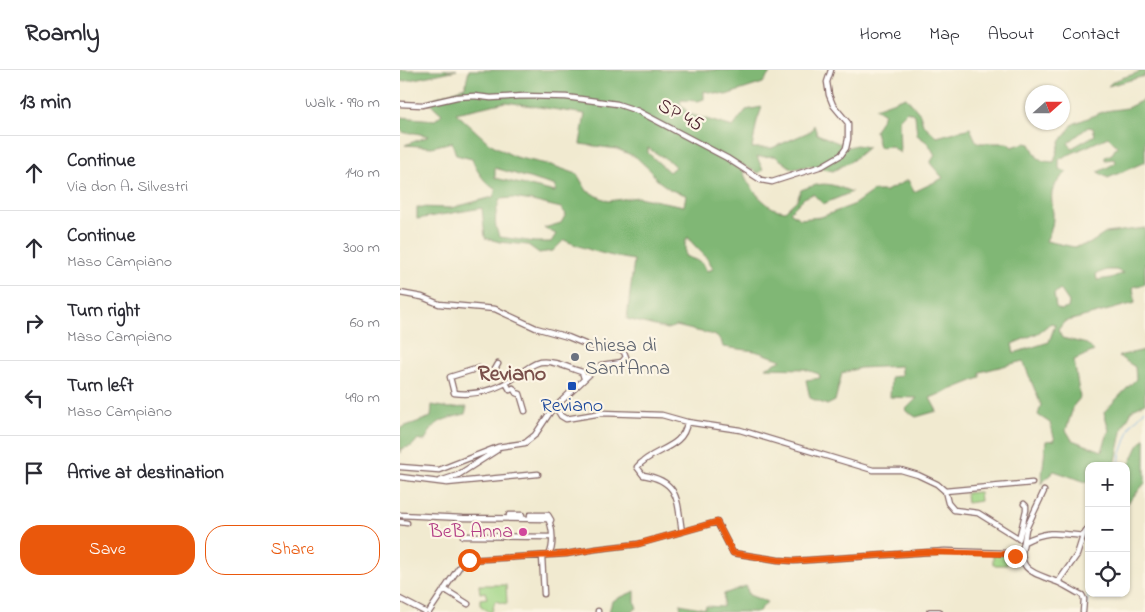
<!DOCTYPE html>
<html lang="en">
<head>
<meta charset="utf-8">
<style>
  body { margin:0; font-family:"Indie Flower",sans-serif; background:#f2f2f3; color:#2b2b33 }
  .controls { position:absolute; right:15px; bottom:15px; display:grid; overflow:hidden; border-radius:10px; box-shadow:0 1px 4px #0004 }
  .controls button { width:45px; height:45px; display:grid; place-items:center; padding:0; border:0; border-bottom:1px solid #e1e1e2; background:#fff; color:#2b2b33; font:25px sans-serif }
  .compass { position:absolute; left:625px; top:15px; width:45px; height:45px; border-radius:50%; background:#fff; box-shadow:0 1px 4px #0004; rotate:69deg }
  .stop { position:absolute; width:15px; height:15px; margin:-11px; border:4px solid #ea580c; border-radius:50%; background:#fff }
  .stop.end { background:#ea580c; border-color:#fff; box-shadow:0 1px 5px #0008 }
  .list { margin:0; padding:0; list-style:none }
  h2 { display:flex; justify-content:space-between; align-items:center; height:65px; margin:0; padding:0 20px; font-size:21px }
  h2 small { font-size:16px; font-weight:400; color:#7c7c81 }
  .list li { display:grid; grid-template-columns:32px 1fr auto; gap:15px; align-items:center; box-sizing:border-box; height:75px; padding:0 20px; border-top:1px solid #e1e1e2 }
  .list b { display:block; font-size:19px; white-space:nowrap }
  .list p { margin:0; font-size:16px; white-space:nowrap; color:#7c7c81 }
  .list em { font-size:16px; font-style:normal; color:#7c7c81 }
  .actions { display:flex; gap:10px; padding:15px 20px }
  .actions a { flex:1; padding:11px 0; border:1px solid #ea580c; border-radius:20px; text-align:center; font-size:18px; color:#ea580c }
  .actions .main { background:#ea580c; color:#fff }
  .icon { flex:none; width:28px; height:28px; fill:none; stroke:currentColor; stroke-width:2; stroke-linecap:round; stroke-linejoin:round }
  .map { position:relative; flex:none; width:745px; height:542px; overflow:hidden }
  header { display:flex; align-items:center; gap:30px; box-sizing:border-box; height:70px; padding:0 25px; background:#fff; border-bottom:1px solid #e1e1e2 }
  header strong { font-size:24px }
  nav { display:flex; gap:28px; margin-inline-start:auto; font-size:18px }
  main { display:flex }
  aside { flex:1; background:#fff }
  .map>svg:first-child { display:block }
</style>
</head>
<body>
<header>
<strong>Roamly</strong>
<nav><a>Home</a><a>Map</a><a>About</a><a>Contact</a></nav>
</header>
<main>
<aside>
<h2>13 min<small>Walk · 990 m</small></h2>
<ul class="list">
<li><svg class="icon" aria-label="ahead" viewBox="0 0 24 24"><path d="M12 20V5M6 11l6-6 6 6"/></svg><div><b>Continue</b><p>Via don A. Silvestri</p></div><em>140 m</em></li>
<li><svg class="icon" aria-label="ahead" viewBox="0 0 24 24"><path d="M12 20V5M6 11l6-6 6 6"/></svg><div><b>Continue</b><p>Maso Campiano</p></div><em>300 m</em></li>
<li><svg class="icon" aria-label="right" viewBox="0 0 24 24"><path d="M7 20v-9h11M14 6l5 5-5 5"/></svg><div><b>Turn right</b><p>Maso Campiano</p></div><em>60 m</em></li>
<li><svg class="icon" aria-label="left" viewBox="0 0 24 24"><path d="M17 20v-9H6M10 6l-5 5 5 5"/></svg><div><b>Turn left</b><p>Maso Campiano</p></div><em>490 m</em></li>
<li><svg class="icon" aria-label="arrive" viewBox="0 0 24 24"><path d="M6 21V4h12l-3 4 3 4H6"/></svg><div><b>Arrive at destination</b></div></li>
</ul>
<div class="actions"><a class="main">Save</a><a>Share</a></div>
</aside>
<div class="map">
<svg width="745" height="542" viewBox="0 0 745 542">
  <rect width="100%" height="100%" fill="#fcf5e5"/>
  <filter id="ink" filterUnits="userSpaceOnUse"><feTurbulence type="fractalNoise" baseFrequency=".02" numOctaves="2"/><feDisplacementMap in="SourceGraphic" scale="10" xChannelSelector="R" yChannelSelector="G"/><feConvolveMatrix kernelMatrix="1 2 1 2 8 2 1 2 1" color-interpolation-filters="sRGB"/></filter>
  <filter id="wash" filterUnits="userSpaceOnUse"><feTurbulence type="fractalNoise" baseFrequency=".0096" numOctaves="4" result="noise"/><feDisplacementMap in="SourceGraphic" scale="20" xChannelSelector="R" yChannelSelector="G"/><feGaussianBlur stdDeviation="1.12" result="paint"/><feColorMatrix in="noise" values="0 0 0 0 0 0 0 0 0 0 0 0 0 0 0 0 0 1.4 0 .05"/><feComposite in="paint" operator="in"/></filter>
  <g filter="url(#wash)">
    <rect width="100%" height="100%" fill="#f1ead0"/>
    <!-- green -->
    <path fill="#a1d687" stroke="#767a59" d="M579,422L580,431L567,433L566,423Z
      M593,485H607V495H593Z
      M79,515H106L107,534L95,531L92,542H89L80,535V529L87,528L85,522L80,523Z"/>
    <!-- forest -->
    <path fill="#80b774" stroke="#656b50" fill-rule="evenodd" d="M0,0H57L0,12Z
      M69,0H340L341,2L346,0H372L363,13L326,25L304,21V29L298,31L281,30L280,33L289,44L333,57L346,40L362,37L357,51L352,78H372L411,61L414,55L417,64L441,74L445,60V78L456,75L468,77L453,90L433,101L410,96L393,99L375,86L357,87L363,100L359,103L342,95C343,110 359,130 373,138C376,140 381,140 385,141L397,130L401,120C424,111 429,113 452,122L423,134L413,124L404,128L390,142L400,149L421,147L453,135L473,121H486L508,110L514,122L543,108L530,93L535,85L528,73L517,65L515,45L507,41L499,49L500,83L491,76L479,77L475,61L484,44L475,38L506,27L520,44L523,54L537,67L570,58L577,73H607L612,77L625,73L630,74L637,87L643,91L654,92L660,72L673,54L705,41L727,38L745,29V92L708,108L698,102L716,93L714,89L705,90V87L712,84L717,76L708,67L659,89V99L667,102C641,125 657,130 652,156C651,161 648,167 646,171L674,177L689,174L706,163L745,158V214L733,217L735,233L664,252L658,260L662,268L687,274L694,281L674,290L680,328L674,335L666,360L672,370L702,381L709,360L704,342L736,309L735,297L718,286L745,280V333L733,339L723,357L715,396H689V413L654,401L641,414L646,371L655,370L650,353L638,345L641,335L623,291L580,302V308L530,328L537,341L516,347L505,340L517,328L490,327L491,307L501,306V296L460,298L442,303L435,331L427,335L410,328L406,310L420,308L419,304L404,299L365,298L382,290L355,281L323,277L321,270L314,265L276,256L267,259L227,249L234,190C209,186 187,180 164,170L153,181L139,183L128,175L100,172L85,168L82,138L17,149V137L51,138L93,127L96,120C84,112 77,102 72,89L56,85L52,72L32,77L5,75L29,66L15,63H4L0,59V47L35,50L42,44L34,37L29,30L65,17ZM106,32L185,44L180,74L217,79L236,87L251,101L257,110L271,120L286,125L284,136L238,127L208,131L187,121L177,104L151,95L115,87L89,73L56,43ZM688,57L693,58L695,65L672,78L668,73ZM248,78C256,84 271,90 275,97L269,102L248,83ZM95,98L156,116L155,122L95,108ZM113,128L132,131L161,138L166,144L161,153L144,158L156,164L151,172H135L100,167C92,154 96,141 100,129ZM288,167C295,179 308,185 313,199L307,201L301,192L285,186V172ZM707,200H716L723,203L711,208L697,210L696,204ZM660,219L669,232L668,238L661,240L656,237L654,224ZM651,253L655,255L649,272L614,283L612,274L638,263Z
      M742,0H745V6L708,16C715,7 732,7 742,0Z
      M32,335L49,338L67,337L65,344C43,350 35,349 25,371L18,369L12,376L1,379L0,383V358L31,347Z
      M745,368V413L726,435V402L738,376Z
      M346,516L349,525L367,532L358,542H281L280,534L305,539L306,536L323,537L324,524Z
      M235,521V533L237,538L231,542H209L212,531Z"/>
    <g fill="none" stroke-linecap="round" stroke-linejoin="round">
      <!-- stream -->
      <path stroke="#73aee4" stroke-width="1" d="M719,396L720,386L731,355L745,340
        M686,542L689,518"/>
    </g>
  </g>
  <g filter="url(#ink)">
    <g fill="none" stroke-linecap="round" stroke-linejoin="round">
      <!-- minor casing -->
      <g stroke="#846665" stroke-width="7">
        <path id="minor" d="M0,34L22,35L57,27L74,26L91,28L124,26L166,27L217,34L238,41L327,88L361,110L372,112L422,96L441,85L446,78L448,69V53L433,35L429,25L427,12L431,0
          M0,223L22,227L39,234L95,239L136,258L168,267L190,276L220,279L224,282L226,287L222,292L201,295L194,300L151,341L135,365L125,373L98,377L39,400L0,397
          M98,294L94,301L84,304L79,298L50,307L54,323C77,326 98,319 117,306C123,301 132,294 140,292C153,290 169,298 182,302L184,308
          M106,313L110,320L113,318L116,323L120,324L125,341
          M155,336L161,346L166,349L202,343L262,345L287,352L340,360L473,400H501L518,405L537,414L545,421L548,433L554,440L578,443L618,468
          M0,407L47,413L138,404
          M40,411L58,405L97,380
          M545,421L632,413
          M0,445L63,448L148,449C153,457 154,476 149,485
          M109,445H122
          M130,445H148L151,450L150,452
          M0,452L7,453
          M282,462C277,431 280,411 243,405L237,397C253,378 284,379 287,352
          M63,466L151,467
          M683,466L689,457
          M619,469L626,440V436L624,434
          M624,472L626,459L644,421
          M142,486L144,524
          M658,512L677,485L683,466C657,463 648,460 624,472C616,502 635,503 657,512C665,515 673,521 682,525L684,529L683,542
          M44,519L68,534
          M0,529L25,542
          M198,541V542
          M29,542L62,493L69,490L166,484L196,479L238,474L317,452L333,483L378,490L394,491L545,481L606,483L623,489"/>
      </g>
      <!-- major casing -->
      <g stroke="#846665" stroke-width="8">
        <path id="major" d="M530,542H539"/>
      </g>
      <!-- minor -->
      <use href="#minor" stroke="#fff" stroke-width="4.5"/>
      <!-- major -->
      <use href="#major" stroke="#fff" stroke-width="5.5"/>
    </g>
  </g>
  <g fill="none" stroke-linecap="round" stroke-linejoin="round" filter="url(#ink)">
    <!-- route -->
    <path stroke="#ea580c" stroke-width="6" d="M69,490L166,484L196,479L238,474L317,452L333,483L378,490L394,491L528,482L606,484L615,486"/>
  </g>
  <!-- markers -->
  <circle fill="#6b7280" stroke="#fcf5e5" stroke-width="2" cx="175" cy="287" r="5"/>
  <rect fill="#1a4fb4" stroke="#fcf5e5" stroke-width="2" x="167" y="311" width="10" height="10" rx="2.5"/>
  <circle fill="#d1479c" stroke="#fcf5e5" stroke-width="2" cx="123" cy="462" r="5"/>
  <g text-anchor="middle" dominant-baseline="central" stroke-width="4.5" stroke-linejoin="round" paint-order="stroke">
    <!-- street labels -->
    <g font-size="20" fill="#4a1f2b" stroke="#fcf5e5">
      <text transform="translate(280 46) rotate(28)">SP 45</text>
    </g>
    <!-- worship labels -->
    <g font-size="20" fill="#5b616d" stroke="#fcf5e5" text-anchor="start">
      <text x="185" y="276">chiesa di<tspan x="185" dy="23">Sant'Anna</tspan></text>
    </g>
    <!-- transit labels -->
    <g font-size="20" fill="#164399" stroke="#fcf5e5">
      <text x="172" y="336">Reviano</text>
    </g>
    <!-- hotel labels -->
    <g font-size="20" fill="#b23c85" stroke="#fcf5e5" text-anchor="end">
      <text x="113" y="462">BeB Anna</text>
    </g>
    <!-- quarter labels -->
    <g font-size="22" font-weight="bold" fill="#7a4f4a" stroke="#fcf5e5">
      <text x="112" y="305">Reviano</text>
    </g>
  </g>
</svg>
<div class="controls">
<button>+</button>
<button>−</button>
<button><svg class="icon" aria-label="locate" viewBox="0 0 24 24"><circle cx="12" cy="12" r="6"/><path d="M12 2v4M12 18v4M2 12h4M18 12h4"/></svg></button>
</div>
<svg class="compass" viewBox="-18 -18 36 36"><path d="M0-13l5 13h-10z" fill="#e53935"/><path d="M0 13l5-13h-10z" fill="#7c7c81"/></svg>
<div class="stop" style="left:69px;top:490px"></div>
<div class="stop end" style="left:615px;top:486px"></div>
</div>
</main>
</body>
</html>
